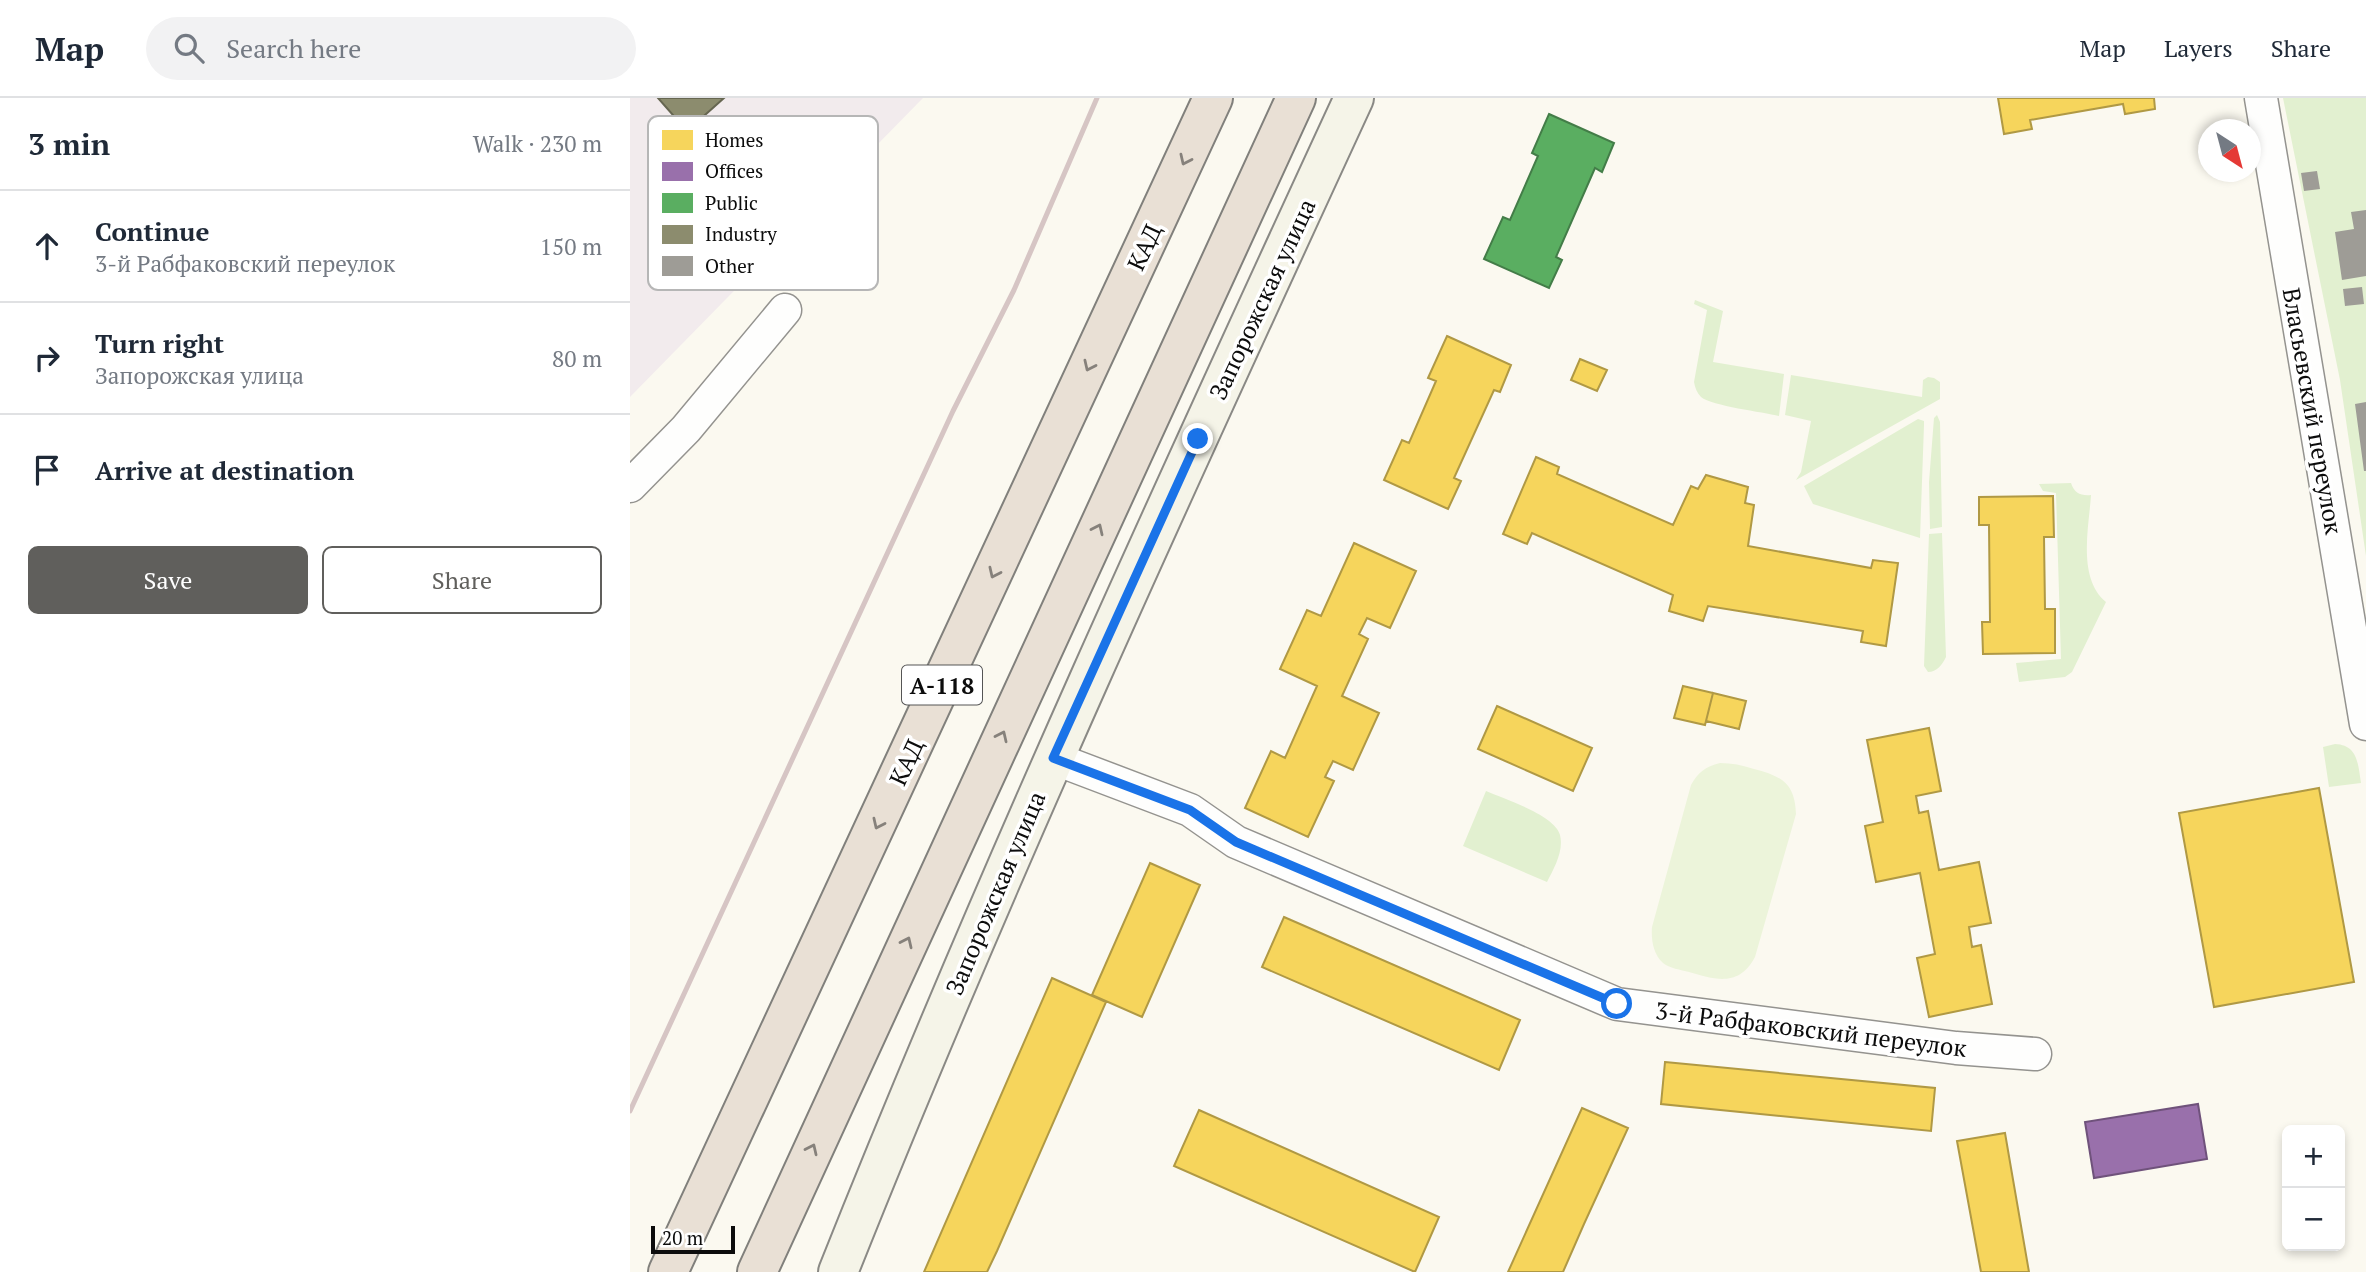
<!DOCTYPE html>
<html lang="en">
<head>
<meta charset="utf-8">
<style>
  body { margin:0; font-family:"PT Serif",serif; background:#f2f2f3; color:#1f2937 }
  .controls { position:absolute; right:21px; bottom:21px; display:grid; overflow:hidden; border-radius:10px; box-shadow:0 4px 10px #0003 }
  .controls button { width:63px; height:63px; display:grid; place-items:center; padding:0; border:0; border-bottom:2px solid #e0e1e3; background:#fff; color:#1f2937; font:35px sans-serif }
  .compass { position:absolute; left:1568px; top:21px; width:63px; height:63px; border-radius:50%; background:#fff; box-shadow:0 4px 10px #0003; rotate:144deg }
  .scale { position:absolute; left:21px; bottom:18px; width:84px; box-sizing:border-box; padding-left:7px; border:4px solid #0c0c0c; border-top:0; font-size:19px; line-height:24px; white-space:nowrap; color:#0c0c0c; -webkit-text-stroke:5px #fff; paint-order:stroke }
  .stop { position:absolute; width:21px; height:21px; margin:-16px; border:5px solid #1a73e8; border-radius:50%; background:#fff }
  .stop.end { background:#1a73e8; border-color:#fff; box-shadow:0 2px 7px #0008 }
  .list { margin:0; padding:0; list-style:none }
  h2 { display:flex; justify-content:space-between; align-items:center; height:91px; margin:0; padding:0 28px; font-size:30px }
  h2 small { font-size:23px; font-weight:400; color:#747a83 }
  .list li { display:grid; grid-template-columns:46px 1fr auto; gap:21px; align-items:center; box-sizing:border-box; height:112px; padding:0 28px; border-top:2px solid #e0e1e3 }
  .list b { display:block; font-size:26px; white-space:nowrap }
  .list p { margin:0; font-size:23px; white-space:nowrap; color:#747a83 }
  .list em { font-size:23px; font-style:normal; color:#747a83 }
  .actions { display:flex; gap:14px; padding:21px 28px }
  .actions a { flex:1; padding:16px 0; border:2px solid #605f5c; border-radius:10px; text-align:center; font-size:24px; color:#605f5c }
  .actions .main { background:#605f5c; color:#fff }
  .icon { flex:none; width:38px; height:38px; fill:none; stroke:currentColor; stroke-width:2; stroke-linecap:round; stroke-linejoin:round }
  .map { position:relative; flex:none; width:1736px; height:1174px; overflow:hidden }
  header { display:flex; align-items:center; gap:42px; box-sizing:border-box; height:98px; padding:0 35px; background:#fff; border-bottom:2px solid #e0e1e3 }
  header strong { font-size:33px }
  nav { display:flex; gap:38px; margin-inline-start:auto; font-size:24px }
  .search { width:490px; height:63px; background:#f2f2f3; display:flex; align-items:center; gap:18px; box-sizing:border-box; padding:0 24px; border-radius:38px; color:#747a83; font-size:26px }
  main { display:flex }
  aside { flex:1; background:#fff }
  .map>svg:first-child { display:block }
</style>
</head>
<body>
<header>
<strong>Map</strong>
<div class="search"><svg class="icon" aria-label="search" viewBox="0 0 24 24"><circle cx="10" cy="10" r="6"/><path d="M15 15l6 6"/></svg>Search here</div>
<nav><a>Map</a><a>Layers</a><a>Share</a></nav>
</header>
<main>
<aside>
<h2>3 min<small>Walk · 230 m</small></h2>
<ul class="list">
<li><svg class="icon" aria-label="ahead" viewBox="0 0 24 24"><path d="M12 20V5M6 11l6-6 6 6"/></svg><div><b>Continue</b><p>3-й Рабфаковский переулок</p></div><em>150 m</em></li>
<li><svg class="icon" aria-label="right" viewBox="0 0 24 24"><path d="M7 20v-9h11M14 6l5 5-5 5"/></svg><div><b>Turn right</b><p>Запорожская улица</p></div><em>80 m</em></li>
<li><svg class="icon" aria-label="arrive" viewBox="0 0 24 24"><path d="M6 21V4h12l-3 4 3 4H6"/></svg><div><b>Arrive at destination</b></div></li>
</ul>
<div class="actions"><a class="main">Save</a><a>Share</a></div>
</aside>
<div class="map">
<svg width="1736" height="1174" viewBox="0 0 1736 1174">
  <rect width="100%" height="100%" fill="#fbf9f0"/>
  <!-- industrial -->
  <path fill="#f2ebed" d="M0,0H293L0,299Z"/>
  <!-- green -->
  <path fill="#e2f0d0" d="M1653,0H1736V458L1710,282Z
    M1065,202L1093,213L1083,264L1154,276L1149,318C1133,314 1082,308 1071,299C1067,295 1065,290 1064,284L1077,212L1064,206Z
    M1161,277L1292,299L1293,282L1298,279L1304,280L1310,284V301L1166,382L1171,374L1181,323L1155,317Z
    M1307,317L1310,324L1312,429L1300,431L1299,384L1304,320Z
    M1288,321L1294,323V327L1290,440L1183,406L1174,388Z
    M1441,385C1444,395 1451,398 1461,397C1459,429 1447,480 1476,504L1442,574L1435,579L1389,584L1386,565L1431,561L1426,395L1413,393L1409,386Z
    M1312,435L1316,559C1312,567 1307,574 1298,574L1294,568L1299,436Z
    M1705,646C1728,647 1728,666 1731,685L1699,689L1693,649Z
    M856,693C874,701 925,717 930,737C934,753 924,770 917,784L833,748Z"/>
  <!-- pitch -->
  <path fill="#ecf4da" d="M1090,665C1102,665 1112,667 1124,671C1151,678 1165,685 1166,716L1125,859C1109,889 1086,882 1059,874C1051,872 1039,870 1033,865C1023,856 1021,841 1022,829L1061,687C1068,674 1075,669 1090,665Z"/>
  <!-- homes -->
  <path fill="#f6d55c" stroke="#b09944" stroke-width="2" d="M1368,0H1524L1525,11L1495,16L1493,6L1400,22L1402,31L1374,36Z
    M817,238L881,267L870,294L864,292L824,380L831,383L818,411L754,382L772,342L779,345L806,283L798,280Z
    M950,261L977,272L967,293L941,282Z
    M906,359L929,369L927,376L1043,427L1061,388L1068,391L1076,377L1118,389L1115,405L1124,407L1118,448L1241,470L1243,462L1268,465L1256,548L1231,544L1233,533L1078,508L1073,523L1039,513L1043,497L902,435L897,446L873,436Z
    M1423,398L1424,439H1414L1415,511H1425V555L1353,556L1352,524H1360L1359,427H1349V399Z
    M724,445L786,473L760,530L737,520L729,536L738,541L712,598L749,615L723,672L703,663L695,679L704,683L678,739L615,710L641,653L655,660L687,588L650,571L677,512L691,518Z
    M1053,588L1083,595L1075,627L1044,620Z
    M1083,595L1116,603L1109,631L1076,623Z
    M867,608L962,650L943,693L848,651Z
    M1299,630L1311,693L1286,698L1289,715L1298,713L1309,772L1349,764L1361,825L1339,829L1342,849L1351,847L1362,906L1299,919L1287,860L1305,856L1290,775L1246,784L1235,728L1253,724L1237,642Z
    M1689,690L1724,884L1584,909L1549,715Z
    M520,765L570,787L512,919L462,897Z
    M654,819L890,922L869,972L632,869Z
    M422,880L476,904L367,1153L357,1174H294Z
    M1035,964L1305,990L1301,1033L1031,1006Z
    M952,1010L998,1030L954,1126L933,1174H878Z
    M569,1012L809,1119L785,1174L544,1068Z
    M1375,1035L1381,1070L1399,1174H1351L1327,1043Z"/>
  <!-- offices -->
  <path fill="#9970ab" stroke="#6f527b" stroke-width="2" d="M1568,1006L1577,1061L1464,1080L1455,1024Z"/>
  <!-- public -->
  <path fill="#5aae61" stroke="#437d48" stroke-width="2" d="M919,16L984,45L972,74L965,70L926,159L932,162L919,190L854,161L873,119L880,122L908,58L902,55Z"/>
  <!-- industry -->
  <path fill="#8c8c6e" stroke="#666651" stroke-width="2" d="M28,0H94L57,33Z"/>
  <!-- building -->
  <path fill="#9e9c96" d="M1687,73L1690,91L1674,93L1671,75Z
    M1736,112V178L1712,182L1705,134L1724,131L1721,114Z
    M1732,189L1734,206L1715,208L1713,191Z
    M1736,304V373H1734L1725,306Z"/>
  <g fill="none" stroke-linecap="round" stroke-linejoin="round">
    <!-- street casing -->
    <g stroke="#94938f" stroke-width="35">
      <path id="street" d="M1631,0L1736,626
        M0,388L56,331L155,212
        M423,660L560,712L606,744L987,906L1326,950L1405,956"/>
    </g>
    <!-- secondary casing -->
    <g stroke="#8a8985" stroke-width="42">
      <path id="secondary" d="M208,1174C366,777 545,388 724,0"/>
    </g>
    <!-- highway casing -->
    <g stroke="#81807c" stroke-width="42">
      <path id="highway" d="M38,1174L583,0
        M127,1174L666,0"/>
    </g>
    <!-- street -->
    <use href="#street" stroke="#fefefd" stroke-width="32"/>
    <!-- secondary -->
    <use href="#secondary" stroke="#f5f4e8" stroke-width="38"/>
    <!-- highway -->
    <use href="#highway" stroke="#e9e0d5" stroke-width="38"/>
    <!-- rail -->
    <path stroke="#d6c5c4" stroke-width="5" d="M0,1013L323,313L384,192L467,0"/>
  </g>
  <!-- one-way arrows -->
  <defs><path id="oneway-chevron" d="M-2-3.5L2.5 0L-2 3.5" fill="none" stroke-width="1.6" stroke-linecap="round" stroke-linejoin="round" transform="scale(1.75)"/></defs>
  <g stroke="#86817b">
    <use href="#oneway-chevron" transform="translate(555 62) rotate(115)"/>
    <use href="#oneway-chevron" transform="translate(459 268) rotate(115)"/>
    <use href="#oneway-chevron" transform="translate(468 431) rotate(-65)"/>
    <use href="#oneway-chevron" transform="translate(364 475) rotate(115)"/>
    <use href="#oneway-chevron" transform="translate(372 638) rotate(-65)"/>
    <use href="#oneway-chevron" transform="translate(248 726) rotate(115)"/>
    <use href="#oneway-chevron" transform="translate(277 844) rotate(-65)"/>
    <use href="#oneway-chevron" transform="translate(182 1051) rotate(-65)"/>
  </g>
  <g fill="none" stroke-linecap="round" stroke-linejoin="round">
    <!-- route -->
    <path stroke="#1a73e8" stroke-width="9" d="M568,341L423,660L560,712L606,744L987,906"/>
  </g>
  <g text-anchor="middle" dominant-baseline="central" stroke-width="7" stroke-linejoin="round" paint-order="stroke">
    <!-- shield labels -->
    <rect fill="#fff" stroke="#555" stroke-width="2" x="272" y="567.5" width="80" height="39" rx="5"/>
    <g font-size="23" font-weight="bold" fill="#0c0c0c">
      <text x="312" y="587">А-118</text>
    </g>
    <!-- street labels -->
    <g font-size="24" fill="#0c0c0c" stroke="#fff">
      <text transform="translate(514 149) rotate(-65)">КАД</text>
      <text transform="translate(632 201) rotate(-65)">Запорожская улица</text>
      <text transform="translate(1683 313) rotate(80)">Власьевский переулок</text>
      <text transform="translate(276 664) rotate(-65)">КАД</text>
      <text transform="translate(365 795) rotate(-67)">Запорожская улица</text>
      <text transform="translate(1181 931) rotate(7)">3-й Рабфаковский переулок</text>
    </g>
  </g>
  <!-- legend -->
  <rect x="18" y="18" width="230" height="174" rx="10" fill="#fff" stroke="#b6b6b6" stroke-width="2"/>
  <rect x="32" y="32" width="31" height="20" fill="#f6d55c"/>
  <rect x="32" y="64" width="31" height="19" fill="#9970ab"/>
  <rect x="32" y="95" width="31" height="20" fill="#5aae61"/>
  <rect x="32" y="127" width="31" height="19" fill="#8c8c6e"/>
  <rect x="32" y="158" width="31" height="20" fill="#9e9c96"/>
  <g font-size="19" fill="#0c0c0c">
    <text x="75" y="49">Homes</text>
    <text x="75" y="80">Offices</text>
    <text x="75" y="112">Public</text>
    <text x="75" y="143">Industry</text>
    <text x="75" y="175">Other</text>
  </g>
</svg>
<div class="controls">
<button>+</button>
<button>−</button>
</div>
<svg class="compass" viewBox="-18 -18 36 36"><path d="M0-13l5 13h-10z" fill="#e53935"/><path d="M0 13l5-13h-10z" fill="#747a83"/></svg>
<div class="scale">20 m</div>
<div class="stop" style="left:987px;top:906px"></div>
<div class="stop end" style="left:568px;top:341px"></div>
</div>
</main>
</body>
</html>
